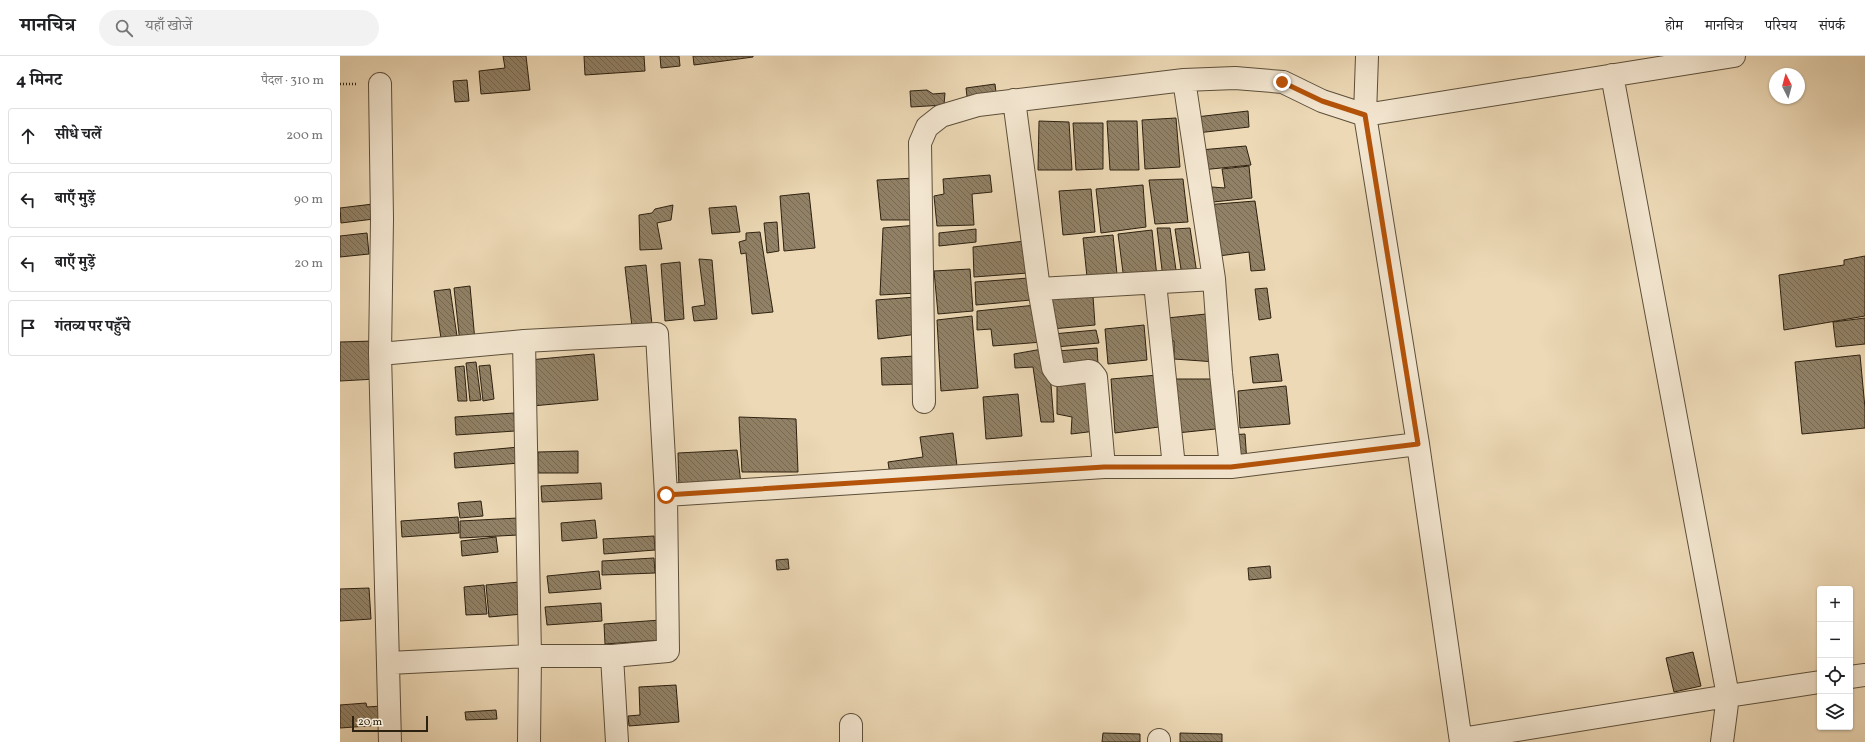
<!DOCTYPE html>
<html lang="hi">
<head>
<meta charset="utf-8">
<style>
  body { margin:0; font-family:Vollkorn,"Noto Serif Devanagari",serif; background:#f2f2f2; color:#202124 }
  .controls { position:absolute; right:12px; bottom:12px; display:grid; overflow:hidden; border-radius:4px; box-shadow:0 1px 3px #0004 }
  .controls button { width:36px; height:36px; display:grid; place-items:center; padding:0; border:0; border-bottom:1px solid #e0e0e0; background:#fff; color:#202124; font:20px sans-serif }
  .compass { position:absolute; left:1429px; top:12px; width:36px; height:36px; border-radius:50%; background:#fff; box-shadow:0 1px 3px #0004; rotate:354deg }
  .scale { position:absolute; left:12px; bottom:10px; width:76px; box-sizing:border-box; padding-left:4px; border:2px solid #2d2110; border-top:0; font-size:11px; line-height:14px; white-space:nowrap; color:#2d2110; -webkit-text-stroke:3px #f3e6d0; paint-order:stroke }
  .stop { position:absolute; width:12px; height:12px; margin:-9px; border:3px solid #b45309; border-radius:50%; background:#fff }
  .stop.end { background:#b45309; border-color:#fff; box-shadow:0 1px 4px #0008 }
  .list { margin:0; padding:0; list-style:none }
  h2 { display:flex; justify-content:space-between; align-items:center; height:52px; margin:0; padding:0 16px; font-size:17px }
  h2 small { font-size:13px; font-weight:400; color:#757577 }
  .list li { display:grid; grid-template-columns:26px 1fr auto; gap:12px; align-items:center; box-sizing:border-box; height:56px; margin:0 8px 8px; padding:0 8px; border:1px solid #e0e0e0; border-radius:4px }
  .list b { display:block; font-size:15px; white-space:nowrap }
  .list em { font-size:13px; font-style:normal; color:#757577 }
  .icon { flex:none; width:22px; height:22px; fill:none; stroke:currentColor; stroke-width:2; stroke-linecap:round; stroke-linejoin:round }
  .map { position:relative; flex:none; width:1525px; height:686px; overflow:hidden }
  header { display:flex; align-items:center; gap:24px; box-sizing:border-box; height:56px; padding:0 20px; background:#fff; border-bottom:1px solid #e0e0e0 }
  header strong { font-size:19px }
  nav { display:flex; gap:22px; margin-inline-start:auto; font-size:14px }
  .search { width:280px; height:36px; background:#f2f2f2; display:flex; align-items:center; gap:10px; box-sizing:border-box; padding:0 14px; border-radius:22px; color:#757577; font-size:15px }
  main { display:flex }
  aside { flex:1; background:#fff }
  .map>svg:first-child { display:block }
</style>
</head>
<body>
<header>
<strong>मानचित्र</strong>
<div class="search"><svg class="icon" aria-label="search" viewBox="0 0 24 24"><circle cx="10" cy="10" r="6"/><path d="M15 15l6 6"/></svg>यहाँ खोजें</div>
<nav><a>होम</a><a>मानचित्र</a><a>परिचय</a><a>संपर्क</a></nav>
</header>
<main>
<aside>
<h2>4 मिनट<small>पैदल · 310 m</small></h2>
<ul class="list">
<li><svg class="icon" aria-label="ahead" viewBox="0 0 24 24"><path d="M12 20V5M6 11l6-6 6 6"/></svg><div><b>सीधे चलें</b></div><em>200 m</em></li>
<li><svg class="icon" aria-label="left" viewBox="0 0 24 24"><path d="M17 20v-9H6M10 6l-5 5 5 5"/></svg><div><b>बाएँ मुड़ें</b></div><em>90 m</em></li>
<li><svg class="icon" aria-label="left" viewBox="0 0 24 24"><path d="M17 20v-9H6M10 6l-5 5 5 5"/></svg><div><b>बाएँ मुड़ें</b></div><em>20 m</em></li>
<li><svg class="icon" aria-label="arrive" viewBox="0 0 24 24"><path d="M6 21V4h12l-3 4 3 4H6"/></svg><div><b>गंतव्य पर पहुँचे</b></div></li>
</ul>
</aside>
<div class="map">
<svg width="1525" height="686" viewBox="0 0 1525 686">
  <defs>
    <pattern id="building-back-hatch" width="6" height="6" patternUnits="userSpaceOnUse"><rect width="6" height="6" fill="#918166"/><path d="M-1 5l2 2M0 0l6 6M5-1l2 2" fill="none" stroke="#776953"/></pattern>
  </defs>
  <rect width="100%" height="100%" fill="#edd9b6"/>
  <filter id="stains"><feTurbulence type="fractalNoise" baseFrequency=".005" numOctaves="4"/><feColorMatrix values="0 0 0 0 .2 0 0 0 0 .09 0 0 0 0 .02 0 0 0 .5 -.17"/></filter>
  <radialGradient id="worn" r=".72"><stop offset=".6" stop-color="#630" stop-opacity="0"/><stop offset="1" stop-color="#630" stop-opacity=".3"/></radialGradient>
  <!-- building -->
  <path fill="url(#building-back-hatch)" stroke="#2d2110" d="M163,0H186L190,34L141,38L139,15L165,12Z
    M244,0H304L305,15L245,19Z
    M320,0H339L340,10L321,12Z
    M353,0H413V1L354,9Z
    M127,24L129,45L115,46L113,25Z
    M655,28L657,45L628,49L626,32Z
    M587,34L593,38L605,37L604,49L571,51L570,35Z
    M908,55L909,71L857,77L856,61Z
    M836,62L840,111L805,113L802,64Z
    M699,65L729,66L732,114H698Z
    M767,65H797L799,114H770Z
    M733,67H763V113L736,114Z
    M906,90L911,109L861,114L860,94Z
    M909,110L912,142L873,146L872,131L885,132L882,113Z
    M650,119L652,136L632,138L634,169L597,170L594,140L604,138L603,123Z
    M575,122L578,164H541L537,124Z
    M843,123L848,166L815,168L809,124Z
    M803,129L806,171L761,177L756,133Z
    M751,133L755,176L723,179L719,135Z
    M469,137L475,192L444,195L440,140Z
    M915,145L925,214L911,215L909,196L871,201L865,149Z
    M33,148L34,163L1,167L0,152Z
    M333,149L331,164L317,167L322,193L300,194L299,159L312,157L315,153Z
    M396,150L400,176L372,178L369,152Z
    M437,166L439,195L427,197L424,167Z
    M577,169V237L540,239L543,172Z
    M817,172H830L837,221L823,222Z
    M850,172L857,218L842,220L835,173Z
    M636,173V186L599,190V177Z
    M812,174L817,221L784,224L778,178Z
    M420,176L433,256L412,258L406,197L401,198L399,186L406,184V177Z
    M27,177L29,198L0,201V180Z
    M773,179L777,218L747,221L743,182Z
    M685,185L688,217L634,221L633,191Z
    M1525,200V260L1444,274L1439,219L1504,209V204Z
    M359,203L372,204L377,263L354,265L352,251L365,249Z
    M340,206L344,263L325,265L321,208Z
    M306,209L312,269L292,271L285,211Z
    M630,213L633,255L598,258L594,215Z
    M689,222L691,244L636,249L635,226Z
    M130,230L135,285L120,287L114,232Z
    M927,232L931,262L919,264L915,233Z
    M110,233L118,287L102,289L94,235Z
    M753,240L755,269L712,273L709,243Z
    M576,241L578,278L538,283L536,244Z
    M696,249L702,286L653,290L651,273L637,274V255Z
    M876,257V306L834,303V285L826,284L827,262Z
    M632,260L638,332L601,335L597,264Z
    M1525,262V288L1496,291L1493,266Z
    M804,269L807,304L768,308L765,273Z
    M756,274L759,287L716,291L713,278Z
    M34,285L36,323L0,325V286Z
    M708,292L714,366H701L693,311L675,312L674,298Z
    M757,292L758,308L719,313L717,295Z
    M254,298L258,344L192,350L189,304Z
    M938,298L942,325L913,327L910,301Z
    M1520,299L1525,352V372L1462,378L1455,306Z
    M575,300L576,328L542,329L541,302Z
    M136,306L141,344L130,345L126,307Z
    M150,309L154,343L143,345L139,310Z
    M124,310L127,345H118L115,311Z
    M818,319L826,370L775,377L771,323Z
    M831,323H878L885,372L837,377Z
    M750,327L756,375L731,378L732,361L717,358V330Z
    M946,330L950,368L900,372L898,335Z
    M678,338L682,380L646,383L643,341Z
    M174,357L175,375L116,379L115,361Z
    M399,361L456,363L458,416H402Z
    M613,377L617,410L550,419L548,406L583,401L580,381Z
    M905,378L907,407L892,408L890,379Z
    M179,391L180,407L115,412L114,397Z
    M397,394L401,428L339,432L338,397Z
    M238,395V417H198V396Z
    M261,427L262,443L202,446L201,430Z
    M141,445L143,460L120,462L118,447Z
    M118,461L119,477L62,481L61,465Z
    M178,462V479L120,482V465Z
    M255,464L257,482L222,485L221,467Z
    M314,480L315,494L264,498L263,483Z
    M156,481L158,496L122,500L121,485Z
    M314,502L315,517L262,519V505Z
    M448,503L449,513L437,514L436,504Z
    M930,510L931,522L909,524L908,512Z
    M259,515L261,533L209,537L207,520Z
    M180,526L183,558L149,561L146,529Z
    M144,529L147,558L126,559L124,531Z
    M29,532L31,563L0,565V533Z
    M261,547L262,565L207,569L205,551Z
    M321,564L322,584L265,588L264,568Z
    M1353,596L1361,630L1334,636L1326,602Z
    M336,629L339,666L289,670L288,660L300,659L299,631Z
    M26,647L27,651L41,650L42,669L0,672V649Z
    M156,654L157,663L126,664L125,656Z
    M763,677L800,678V686H762Z
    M840,677L882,678V686H840Z"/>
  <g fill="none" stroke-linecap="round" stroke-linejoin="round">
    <!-- minor casing -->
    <g stroke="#5d4f3a" stroke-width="24">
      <path id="minor" d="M1027,0L1025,59L1394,0
        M844,24L874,223L881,317L891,411
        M40,28L42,163L40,298L50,686
        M674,44L699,233L713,312L718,319L749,315L752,316L756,321L764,411
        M815,227L834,411
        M699,233L874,223
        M184,285L190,600L189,686
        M40,298L184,285L317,278L326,439L328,595L272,600L277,686
        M584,346L580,87L587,71L601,60L638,49L844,24L895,22L943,26L982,45L1025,59L1078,388L1121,686
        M326,439L764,411H891L1078,388
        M49,607L190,600H272
        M1510,621L1525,619
        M511,669V686
        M1121,683L1388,640L1272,19
        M819,686V684
        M1382,686L1388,640L1480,626"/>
    </g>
    <!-- path -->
    <path stroke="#2d2110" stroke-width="2.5" stroke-dasharray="1 2" stroke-linecap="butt" d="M0,28H17"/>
    <!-- minor -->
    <use href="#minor" stroke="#f3e6d0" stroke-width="22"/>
  </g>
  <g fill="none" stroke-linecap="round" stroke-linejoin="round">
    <!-- route -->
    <path stroke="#b45309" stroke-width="5" d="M326,439L764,411H891L1078,388L1025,59L982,45L942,26"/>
  </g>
  <rect width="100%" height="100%" filter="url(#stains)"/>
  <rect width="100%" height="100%" fill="url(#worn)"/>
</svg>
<div class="controls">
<button>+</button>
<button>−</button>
<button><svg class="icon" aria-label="locate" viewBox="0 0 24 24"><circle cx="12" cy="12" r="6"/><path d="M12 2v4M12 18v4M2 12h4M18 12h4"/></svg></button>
<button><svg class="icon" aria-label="layers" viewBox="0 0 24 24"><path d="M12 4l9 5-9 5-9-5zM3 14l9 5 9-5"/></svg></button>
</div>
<svg class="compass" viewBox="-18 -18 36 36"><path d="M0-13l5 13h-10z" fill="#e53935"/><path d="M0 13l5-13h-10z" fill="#757577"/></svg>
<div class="scale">20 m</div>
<div class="stop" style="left:326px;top:439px"></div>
<div class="stop end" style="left:942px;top:26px"></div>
</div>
</main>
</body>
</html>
